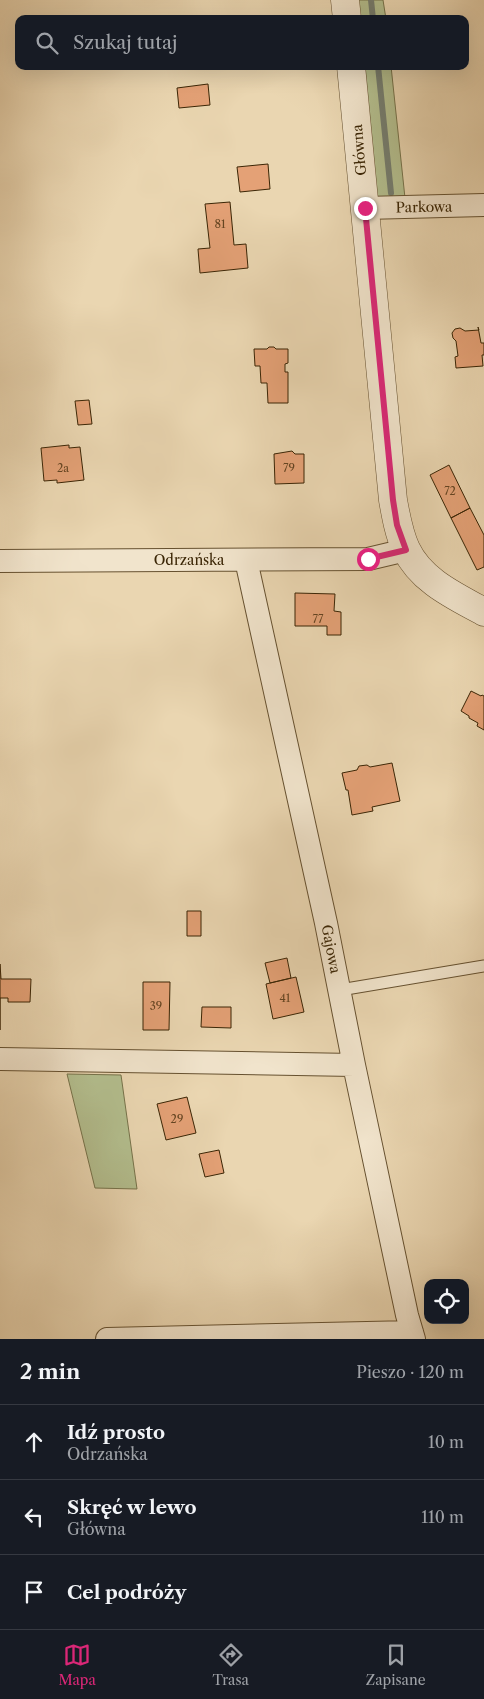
<!DOCTYPE html>
<html lang="pl">
<head>
<meta charset="utf-8">
<style>
  body { margin:0; font-family:"Libre Caslon Text",serif; background:#242831; color:#f1f3f6 }
  .controls { position:absolute; right:15px; bottom:15px; display:grid; overflow:hidden; border-radius:10px; box-shadow:0 5px 20px #0002 }
  .controls button { width:45px; height:45px; display:grid; place-items:center; padding:0; border:0; border-bottom:1px solid #363941; background:#171b24; color:#f1f3f6; font:25px sans-serif }
  .stop { position:absolute; width:15px; height:15px; margin:-11px; border:4px solid #db2777; border-radius:50%; background:#fff }
  .stop.end { background:#db2777; border-color:#fff; box-shadow:0 1px 5px #0008 }
  .list { margin:0; padding:0; list-style:none }
  h2 { display:flex; justify-content:space-between; align-items:center; height:65px; margin:0; padding:0 20px; font-size:21px }
  h2 small { font-size:16px; font-weight:400; color:#9ea1a6 }
  .list li { display:grid; grid-template-columns:32px 1fr auto; gap:15px; align-items:center; box-sizing:border-box; height:75px; padding:0 20px; border-top:1px solid #363941 }
  .list b { display:block; font-size:19px; white-space:nowrap }
  .list p { margin:0; font-size:16px; white-space:nowrap; color:#9ea1a6 }
  .list em { font-size:16px; font-style:normal; color:#9ea1a6 }
  .icon { flex:none; width:28px; height:28px; fill:none; stroke:currentColor; stroke-width:2; stroke-linecap:round; stroke-linejoin:round }
  .map { position:relative; flex:none; width:484px; height:1339px; overflow:hidden }
  .search { position:absolute; background:#171b24; box-shadow:0 5px 20px #0002; left:15px; right:15px; top:15px; height:55px; display:flex; align-items:center; gap:12px; box-sizing:border-box; padding:0 18px; border-radius:10px; color:#9ea1a6; font-size:19px }
  .sheet { height:290px; background:#171b24 }
  nav { display:flex; justify-content:space-around; align-items:center; box-sizing:border-box; height:70px; border-top:1px solid #363941; background:#171b24; font-size:14px; color:#9ea1a6 }
  nav a { display:grid; justify-items:center; gap:2px }
  nav .on { color:#db2777 }
  .map>svg:first-child { display:block }
</style>
</head>
<body>
<div class="map">
<svg width="484" height="1339" viewBox="0 0 484 1339">
  <rect width="100%" height="100%" fill="#ead6b1"/>
  <filter id="stains"><feTurbulence type="fractalNoise" baseFrequency=".004" numOctaves="4"/><feColorMatrix values="0 0 0 0 .2 0 0 0 0 .09 0 0 0 0 .02 0 0 0 .5 -.17"/></filter>
  <radialGradient id="worn" r=".72"><stop offset=".6" stop-color="#630" stop-opacity="0"/><stop offset="1" stop-color="#630" stop-opacity=".3"/></radialGradient>
  <!-- green -->
  <path fill="#b3be8e" stroke="#76724a" d="M353,0H383L386,19H355Z
    M360,66H391L405,198L378,199L373,189Z
    M67,1074L121,1075L137,1189L95,1188Z"/>
  <g fill="none" stroke-linecap="round" stroke-linejoin="round">
    <!-- stream -->
    <path stroke="#747d6f" stroke-width="6" d="M371,0L373,19
      M378,66L391,193"/>
  </g>
  <!-- building -->
  <path fill="#e4a176" stroke="#3a2505" d="M208,84L210,105L179,108L177,88Z
    M268,164L270,189L240,192L237,167Z
    M230,202L234,245L246,244L248,268L200,273L198,249L210,248L205,204Z
    M478,327L481,343H484V355H482L483,366L456,368L455,357L458,356L456,341L453,338L452,333L455,329L460,328L465,331L479,330Z
    M269,347H274L276,349H288V363L285,364V372H288V403H268L267,383H261L260,366H255L254,349H267Z
    M89,400L92,424L78,425L75,401Z
    M69,445V448L80,447L84,480L57,483V480L44,481L41,448Z
    M292,451L295,454H304V483L275,484L274,454Z
    M449,465L470,508L451,518L430,475Z
    M470,508L484,535V567L477,570L451,518Z
    M295,593L335,594L334,611L341,612V635H327V626H295Z
    M471,691L481,696L482,695L484,696V730L477,726L478,723L469,718V716L461,711Z
    M392,763L400,801L372,807L373,811L352,815L348,790H346L342,773L357,770L359,766L367,765L370,767Z
    M187,911H201V936H187Z
    M287,958L291,978L270,983L265,963Z
    M0,964L1,979H31L30,1002H8V998H0V1030Z
    M296,977L304,1012L273,1019L266,984Z
    M143,982H170L169,1030H143Z
    M202,1007H231V1028L201,1027Z
    M187,1097L196,1133L166,1140L157,1104Z
    M219,1150L224,1173L205,1177L199,1154Z"/>
  <g fill="none" stroke-linecap="round" stroke-linejoin="round">
    <!-- service casing -->
    <g stroke="#665130" stroke-width="13">
      <path id="service" d="M340,990L484,966"/>
    </g>
    <!-- minor casing -->
    <g stroke="#665130" stroke-width="24">
      <path id="minor" d="M365,208L484,205
        M246,560L326,923L354,1065L407,1315L414,1339
        M0,561L368,559L406,550
        M0,1059L354,1065
        M107,1339L412,1332"/>
    </g>
    <!-- tertiary casing -->
    <g stroke="#665130" stroke-width="29">
      <path id="tertiary" d="M345,0L347,19
        M351,66L393,500C396,517 399,534 406,549C421,581 455,596 484,612"/>
    </g>
    <!-- service -->
    <use href="#service" stroke="#f1e4cc" stroke-width="11"/>
    <!-- minor -->
    <use href="#minor" stroke="#f1e4cc" stroke-width="22"/>
    <!-- tertiary -->
    <use href="#tertiary" stroke="#f1e4cc" stroke-width="28"/>
  </g>
  <g fill="none" stroke-linecap="round" stroke-linejoin="round">
    <!-- route -->
    <path stroke="#db2777" stroke-width="6" d="M365,208L393,500L397,525L406,550L368,559"/>
  </g>
  <g text-anchor="middle" dominant-baseline="central" stroke-width="4" stroke-linejoin="round" paint-order="stroke">
    <!-- number labels -->
    <g font-size="11" fill="#644421">
      <text x="220" y="224">81</text>
      <text x="63" y="468">2a</text>
      <text x="289" y="468">79</text>
      <text x="450" y="491">72</text>
      <text x="318" y="619">77</text>
      <text x="285" y="998">41</text>
      <text x="156" y="1006">39</text>
      <text x="177" y="1119">29</text>
    </g>
    <!-- street labels -->
    <g font-size="14" fill="#3a2505" stroke="#f1e4cc">
      <text transform="translate(359 150) rotate(-95)">Główna</text>
      <text transform="translate(424 207) rotate(-1)">Parkowa</text>
      <text x="189" y="560">Odrzańska</text>
      <text transform="translate(331 949) rotate(79)">Gajowa</text>
    </g>
  </g>
  <rect width="100%" height="100%" filter="url(#stains)"/>
  <rect width="100%" height="100%" fill="url(#worn)"/>
</svg>
<div class="controls">
<button><svg class="icon" aria-label="locate" viewBox="0 0 24 24"><circle cx="12" cy="12" r="6"/><path d="M12 2v4M12 18v4M2 12h4M18 12h4"/></svg></button>
</div>
<div class="stop" style="left:368px;top:559px"></div>
<div class="stop end" style="left:365px;top:208px"></div>
<div class="search"><svg class="icon" aria-label="search" viewBox="0 0 24 24"><circle cx="10" cy="10" r="6"/><path d="M15 15l6 6"/></svg>Szukaj tutaj</div>
</div>
<section class="sheet">
<h2>2 min<small>Pieszo · 120 m</small></h2>
<ul class="list">
<li><svg class="icon" aria-label="ahead" viewBox="0 0 24 24"><path d="M12 20V5M6 11l6-6 6 6"/></svg><div><b>Idź prosto</b><p>Odrzańska</p></div><em>10 m</em></li>
<li><svg class="icon" aria-label="left" viewBox="0 0 24 24"><path d="M17 20v-9H6M10 6l-5 5 5 5"/></svg><div><b>Skręć w lewo</b><p>Główna</p></div><em>110 m</em></li>
<li><svg class="icon" aria-label="arrive" viewBox="0 0 24 24"><path d="M6 21V4h12l-3 4 3 4H6"/></svg><div><b>Cel podróży</b></div></li>
</ul>
</section>
<nav>
<a class="on"><svg class="icon" aria-label="map" viewBox="0 0 24 24"><path d="M3 6l6-2 6 2 6-2v14l-6 2-6-2-6 2zM9 4v14M15 6v14"/></svg>Mapa</a>
<a><svg class="icon" aria-label="directions" viewBox="0 0 24 24"><path d="M12 3l9 9-9 9-9-9zM9 14v-3h6M13 9l2 2-2 2"/></svg>Trasa</a>
<a><svg class="icon" aria-label="saved" viewBox="0 0 24 24"><path d="M7 4h10v16l-5-4-5 4z"/></svg>Zapisane</a>
</nav>
</body>
</html>
